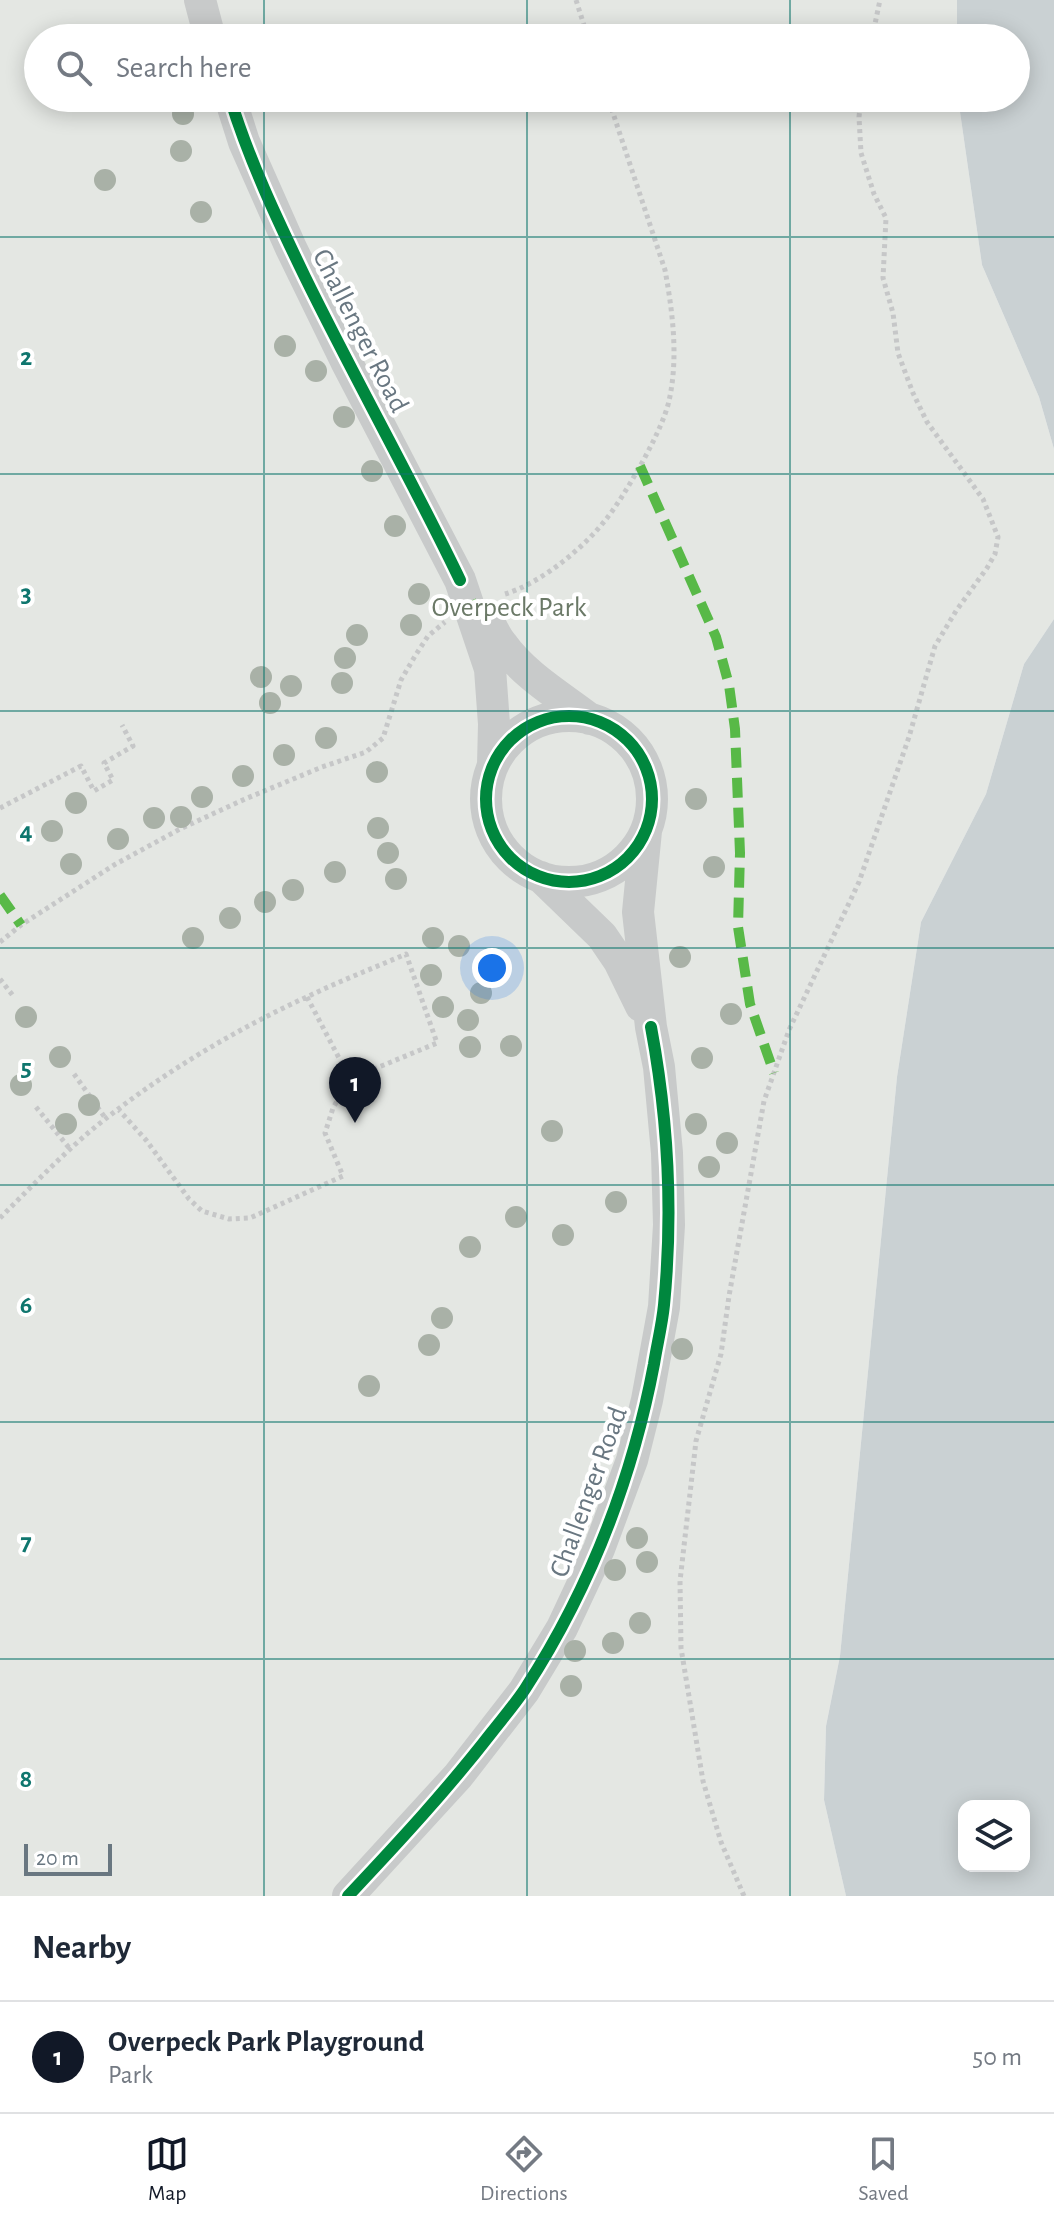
<!DOCTYPE html>
<html lang="en">
<head>
<meta charset="utf-8">
<style>
  body { margin:0; font-family:"Alegreya Sans",sans-serif; background:#f6f6f7; color:#1f2937 }
  .controls { position:absolute; right:24px; bottom:24px; display:grid; overflow:hidden; border-radius:16px; box-shadow:0 4px 20px #0003 }
  .controls button { width:72px; height:72px; display:grid; place-items:center; padding:0; border:0; border-bottom:2px solid #e0e1e3; background:#fff; color:#1f2937; font:40px sans-serif }
  .scale { position:absolute; left:24px; bottom:20px; width:88px; box-sizing:border-box; padding-left:8px; border:4px solid #697781; border-top:0; font-size:22px; line-height:28px; white-space:nowrap; color:#697781; -webkit-text-stroke:6px #fff; paint-order:stroke }
  .you { position:absolute; left:492px; top:968px; width:28px; height:28px; margin:-20px; border:6px solid #fff; border-radius:50%; background:#1a73e8; box-shadow:0 0 0 12px #1a73e833 }
  .badge { display:grid; place-items:center; width:52px; height:52px; border-radius:50%; background:#111827; color:#fff; font-size:26px; font-weight:700 }
  .pin { position:absolute; translate:-50% -66px; filter:drop-shadow(0 2px 4px #0008) }
  .pin::after { content:''; position:absolute; top:42px; width:28px; height:24px; background:inherit; clip-path:polygon(0 0,100% 0,50% 100%) }
  .list { margin:0; padding:0; list-style:none }
  h2 { display:flex; justify-content:space-between; align-items:center; height:104px; margin:0; padding:0 32px; font-size:34px }
  h2 small { font-size:26px; font-weight:400; color:#747a83 }
  .list li { display:grid; grid-template-columns:52px 1fr auto; gap:24px; align-items:center; box-sizing:border-box; height:112px; padding:0 32px; border-top:2px solid #e0e1e3 }
  .list b { display:block; font-size:30px; white-space:nowrap }
  .list p { margin:0; font-size:26px; white-space:nowrap; color:#747a83 }
  .list em { font-size:26px; font-style:normal; color:#747a83 }
  .icon { flex:none; width:44px; height:44px; fill:none; stroke:currentColor; stroke-width:2; stroke-linecap:round; stroke-linejoin:round }
  .map { position:relative; flex:none; width:1054px; height:1896px; overflow:hidden }
  .search { position:absolute; background:#fff; box-shadow:0 4px 20px #0003; left:24px; right:24px; top:24px; height:88px; display:flex; align-items:center; gap:20px; box-sizing:border-box; padding:0 28px; border-radius:44px; color:#747a83; font-size:30px }
  .sheet { height:216px; background:#fff }
  nav { display:flex; justify-content:space-around; align-items:center; box-sizing:border-box; height:112px; border-top:2px solid #e0e1e3; background:#fff; font-size:22px; color:#747a83 }
  nav a { display:grid; justify-items:center; gap:4px }
  nav .on { color:#111827 }
  .map>svg:first-child { display:block }
</style>
</head>
<body>
<div class="map">
<svg width="1054" height="1896" viewBox="0 0 1054 1896">
  <rect width="100%" height="100%" fill="#f5f5f5"/>
  <!-- green -->
  <path fill="#e4e7e3" d="M0,0H957V38H38V98H958L982,265L1039,397L1054,449V619L1024,664L986,794L921,922L897,1077L840,1656L826,1726L824,1800L846,1896H0Z"/>
  <!-- water -->
  <path fill="#cad1d3" fill-rule="evenodd" d="M957,0H1054V449L1039,397L982,265L958,98H1016V38H957Z
    M1054,619V1896H846L824,1800L826,1726L840,1656L897,1077L921,922L986,794L1024,664ZM964,1806H1024V1866H964Z"/>
  <g fill="none" stroke-linecap="round" stroke-linejoin="round">
    <!-- path -->
    <path stroke="#c6c7c8" stroke-width="5" stroke-dasharray="4 4" stroke-linecap="butt" d="M576,0L588,38
      M872,38L880,0
      M505,594C541,583 584,548 607,518C621,500 632,480 643,461C653,442 662,425 668,405C679,361 673,314 665,270L608,98
      M0,808L81,766L94,791L113,780L104,763L133,746L122,725
      M0,942L21,925L114,865L180,829L245,799L322,767L366,752L383,738L401,680L415,656L428,636L445,622
      M0,979L14,997
      M307,997L350,1079
      M74,1074L106,1119
      M36,1107L70,1149
      M0,1218C29,1189 57,1160 88,1133C154,1078 232,1031 311,995C342,980 374,968 406,954L437,1043L350,1079L333,1108L325,1133L343,1176L250,1218L229,1219L202,1211L189,1199L146,1140L119,1110
      M744,1896L721,1842L703,1781L681,1648L680,1581L696,1441L721,1354L729,1296L764,1101L789,1030L859,882L909,737L935,646L956,611L987,568L995,554L998,537L983,499L927,422L913,393L898,353L893,313L883,278L886,218L874,194L861,153L859,117L861,98"/>
    <!-- tertiary -->
    <path stroke="#c8caca" stroke-width="32" d="M200,0L210,38
      M230,98L244,142L291,248L346,361L460,580L490,669L494,724L493,765
      M486,616C491,625 495,636 502,644C524,675 560,696 590,719
      M486 799a83 83 0 1 1 166 0a83 83 0 1 1-166 0Z
      M541,877L602,936L619,961L641,1006
      M348,1896L458,1776L524,1691L562,1628L599,1549L632,1460L647,1400L664,1307L669,1225L667,1153L659,1067L651,1027L638,912L646,831"/>
    <!-- quiet -->
    <path stroke="#58b947" stroke-width="10" stroke-dasharray="20 10" stroke-linecap="butt" d="M640,466L716,637L729,685L735,729L740,853L738,927L750,1004L774,1073
      M468,608L478,603
      M0,895L21,925"/>
    <!-- cycleway casing -->
    <g stroke="#fff" stroke-width="17">
      <path id="cycleway" d="M230,98C249,160 277,219 305,277C355,379 411,478 460,580
        M486 799a83 83 0 1 1 166 0a83 83 0 1 1-166 0Z
        M348,1896C398,1843 447,1790 492,1732C503,1718 515,1704 525,1689C589,1590 632,1480 654,1364C657,1345 662,1325 664,1305C673,1213 668,1118 651,1027"/>
    </g>
    <!-- cycleway -->
    <use href="#cycleway" stroke="#00873e" stroke-width="12"/>
  </g>
  <!-- trees -->
  <g fill="#a9b1a7">
    <circle cx="183" cy="114" r="11"/>
    <circle cx="181" cy="151" r="11"/>
    <circle cx="105" cy="180" r="11"/>
    <circle cx="201" cy="212" r="11"/>
    <circle cx="285" cy="346" r="11"/>
    <circle cx="316" cy="371" r="11"/>
    <circle cx="344" cy="417" r="11"/>
    <circle cx="372" cy="471" r="11"/>
    <circle cx="395" cy="526" r="11"/>
    <circle cx="419" cy="594" r="11"/>
    <circle cx="411" cy="625" r="11"/>
    <circle cx="357" cy="635" r="11"/>
    <circle cx="345" cy="658" r="11"/>
    <circle cx="261" cy="677" r="11"/>
    <circle cx="342" cy="683" r="11"/>
    <circle cx="291" cy="686" r="11"/>
    <circle cx="270" cy="703" r="11"/>
    <circle cx="326" cy="738" r="11"/>
    <circle cx="284" cy="755" r="11"/>
    <circle cx="377" cy="772" r="11"/>
    <circle cx="243" cy="776" r="11"/>
    <circle cx="202" cy="797" r="11"/>
    <circle cx="696" cy="799" r="11"/>
    <circle cx="76" cy="803" r="11"/>
    <circle cx="181" cy="817" r="11"/>
    <circle cx="154" cy="818" r="11"/>
    <circle cx="378" cy="828" r="11"/>
    <circle cx="52" cy="831" r="11"/>
    <circle cx="118" cy="839" r="11"/>
    <circle cx="388" cy="853" r="11"/>
    <circle cx="71" cy="864" r="11"/>
    <circle cx="714" cy="867" r="11"/>
    <circle cx="335" cy="872" r="11"/>
    <circle cx="396" cy="879" r="11"/>
    <circle cx="293" cy="890" r="11"/>
    <circle cx="265" cy="902" r="11"/>
    <circle cx="230" cy="918" r="11"/>
    <circle cx="193" cy="938" r="11"/>
    <circle cx="433" cy="938" r="11"/>
    <circle cx="459" cy="946" r="11"/>
    <circle cx="680" cy="957" r="11"/>
    <circle cx="431" cy="975" r="11"/>
    <circle cx="481" cy="993" r="11"/>
    <circle cx="443" cy="1007" r="11"/>
    <circle cx="731" cy="1014" r="11"/>
    <circle cx="26" cy="1017" r="11"/>
    <circle cx="468" cy="1020" r="11"/>
    <circle cx="511" cy="1046" r="11"/>
    <circle cx="470" cy="1047" r="11"/>
    <circle cx="60" cy="1057" r="11"/>
    <circle cx="702" cy="1058" r="11"/>
    <circle cx="21" cy="1085" r="11"/>
    <circle cx="89" cy="1105" r="11"/>
    <circle cx="66" cy="1124" r="11"/>
    <circle cx="696" cy="1124" r="11"/>
    <circle cx="552" cy="1131" r="11"/>
    <circle cx="727" cy="1143" r="11"/>
    <circle cx="709" cy="1167" r="11"/>
    <circle cx="616" cy="1202" r="11"/>
    <circle cx="516" cy="1217" r="11"/>
    <circle cx="563" cy="1235" r="11"/>
    <circle cx="470" cy="1247" r="11"/>
    <circle cx="442" cy="1318" r="11"/>
    <circle cx="429" cy="1345" r="11"/>
    <circle cx="682" cy="1349" r="11"/>
    <circle cx="369" cy="1386" r="11"/>
    <circle cx="637" cy="1538" r="11"/>
    <circle cx="647" cy="1562" r="11"/>
    <circle cx="615" cy="1570" r="11"/>
    <circle cx="640" cy="1623" r="11"/>
    <circle cx="613" cy="1643" r="11"/>
    <circle cx="575" cy="1651" r="11"/>
    <circle cx="571" cy="1686" r="11"/>
  </g>
  <!-- grid -->
  <path fill="none" stroke="#0f766e" stroke-width="2" stroke-opacity="0.55" d="M264,0V38M527,0V38M790,0V38M264,98V1896M527,98V1896M790,98V1896M0,237H1054M0,474H1054M0,711H1054M0,948H1054M0,1185H1054M0,1422H1054M0,1659H1054"/>
  <g text-anchor="middle" dominant-baseline="central" stroke-width="8" stroke-linejoin="round" paint-order="stroke">
    <!-- street labels -->
    <g font-size="28" fill="#697781" stroke="#fff">
      <text transform="translate(360 331) rotate(63)">Challenger Road</text>
      <text transform="translate(589 1492) rotate(-70)">Challenger Road</text>
    </g>
    <!-- park labels -->
    <g font-size="28" fill="#6b7967" stroke="#fff">
      <text x="509" y="608">Overpeck Park</text>
    </g>
  </g>
  <g font-size="26" text-anchor="middle" font-weight="bold" fill="#0f766e" stroke="#fff" stroke-width="8" stroke-linejoin="round" paint-order="stroke">
    <text x="26" y="365">2</text>
    <text x="26" y="602">3</text>
    <text x="26" y="839">4</text>
    <text x="26" y="1076">5</text>
    <text x="26" y="1313">6</text>
    <text x="26" y="1550">7</text>
    <text x="26" y="1787">8</text>
  </g>
</svg>
<div class="controls">
<button><svg class="icon" aria-label="layers" viewBox="0 0 24 24"><path d="M12 4l9 5-9 5-9-5zM3 14l9 5 9-5"/></svg></button>
</div>
<div class="scale">20 m</div>
<div class="you"></div>
<div class="pin badge" style="left:355px;top:1123px">1</div>
<div class="search"><svg class="icon" aria-label="search" viewBox="0 0 24 24"><circle cx="10" cy="10" r="6"/><path d="M15 15l6 6"/></svg>Search here</div>
</div>
<section class="sheet">
<h2>Nearby<small></small></h2>
<ul class="list">
<li><span class="badge">1</span><div><b>Overpeck Park Playground</b><p>Park</p></div><em>50 m</em></li>
</ul>
</section>
<nav>
<a class="on"><svg class="icon" aria-label="map" viewBox="0 0 24 24"><path d="M3 6l6-2 6 2 6-2v14l-6 2-6-2-6 2zM9 4v14M15 6v14"/></svg>Map</a>
<a><svg class="icon" aria-label="directions" viewBox="0 0 24 24"><path d="M12 3l9 9-9 9-9-9zM9 14v-3h6M13 9l2 2-2 2"/></svg>Directions</a>
<a><svg class="icon" aria-label="saved" viewBox="0 0 24 24"><path d="M7 4h10v16l-5-4-5 4z"/></svg>Saved</a>
</nav>
</body>
</html>
